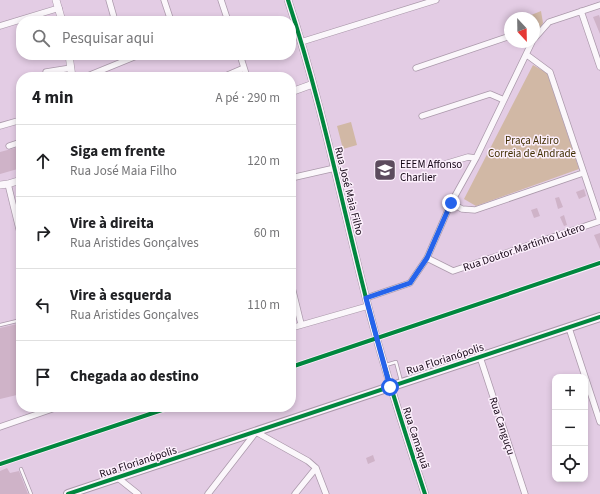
<!DOCTYPE html>
<html lang="pt">
<head>
<meta charset="utf-8">
<style>
  body { margin:0; font-family:"Source Sans 3",sans-serif; background:#f2f2f2; color:#202124 }
  .controls { position:absolute; right:12px; bottom:12px; display:grid; overflow:hidden; border-radius:8px; box-shadow:0 2px 6px #0003 }
  .controls button { width:36px; height:36px; display:grid; place-items:center; padding:0; border:0; border-bottom:1px solid #e0e0e0; background:#fff; color:#202124; font:20px sans-serif }
  .compass { position:absolute; left:504px; top:12px; width:36px; height:36px; border-radius:50%; background:#fff; box-shadow:0 2px 6px #0003; rotate:158deg }
  .stop { position:absolute; width:12px; height:12px; margin:-9px; border:3px solid #2563eb; border-radius:50%; background:#fff }
  .stop.end { background:#2563eb; border-color:#fff; box-shadow:0 1px 4px #0008 }
  .list { margin:0; padding:0; list-style:none }
  h2 { display:flex; justify-content:space-between; align-items:center; height:52px; margin:0; padding:0 16px; font-size:17px }
  h2 small { font-size:13px; font-weight:400; color:#757577 }
  .list li { display:grid; grid-template-columns:26px 1fr auto; gap:12px; align-items:center; box-sizing:border-box; height:72px; padding:0 16px; border-top:1px solid #e0e0e0 }
  .list b { display:block; font-size:15px; white-space:nowrap }
  .list p { margin:0; font-size:13px; white-space:nowrap; color:#757577 }
  .list em { font-size:13px; font-style:normal; color:#757577 }
  .icon { flex:none; width:22px; height:22px; fill:none; stroke:currentColor; stroke-width:2; stroke-linecap:round; stroke-linejoin:round }
  .map { position:relative; flex:none; width:600px; height:494px; overflow:hidden }
  .search { position:absolute; background:#fff; box-shadow:0 2px 6px #0003; left:16px; top:16px; width:280px; height:44px; display:flex; align-items:center; gap:10px; box-sizing:border-box; padding:0 14px; border-radius:16px; color:#757577; font-size:15px }
  .panel { position:absolute; background:#fff; box-shadow:0 2px 6px #0003; left:16px; top:72px; width:280px; height:340px; border-radius:16px }
  .map>svg:first-child { display:block }
</style>
</head>
<body>
<div class="map">
<svg width="600" height="494" viewBox="0 0 600 494">
  <rect width="100%" height="100%" fill="#e3cce4"/>
  <!-- green -->
  <path fill="#d1b8a5" d="M541,11L543,23L536,35H534V18H524Z
    M533,65L547,73L579,169L476,206L464,199Z
    M351,122L357,145L343,149L337,126Z"/>
  <!-- building -->
  <path fill="#cfb3c8" d="M599,15L600,18V34L593,17Z
    M19,147L21,154V168L0,174V152Z
    M584,189L586,196L579,199L576,192Z
    M559,197L563,207L558,209L555,198Z
    M537,208L540,216L534,218L531,210Z
    M564,215L567,225L564,226L560,217Z
    M600,233V249L594,235Z
    M21,323V394L0,399V328Z
    M373,455L375,461L368,464L366,458Z
    M7,468L10,473L19,471L28,494H0V471Z"/>
  <g fill="none" stroke-linecap="round" stroke-linejoin="round">
    <!-- service casing -->
    <g stroke="#ab99ab" stroke-width="4">
      <path id="service" d="M0,325L21,320
        M386,365L396,362L401,381
        M21,469L31,494"/>
    </g>
    <!-- minor casing -->
    <g stroke="#ab99ab" stroke-width="7">
      <path id="minor" d="M109,0L115,21
        M164,0L171,21
        M221,0L228,21
        M581,11L600,67
        M220,21L227,18
        M0,26L59,8
        M534,39L549,22L600,5
        M301,42L436,0
        M240,55L247,77
        M416,68L510,36
        M46,72L71,68
        M85,77L139,55
        M223,77L244,68
        M422,116L490,94L504,100
        M0,126L21,120
        M9,146L21,142
        M438,166L468,157L476,158
        M291,178L335,168
        M8,184L21,237
        M451,203L462,209L475,210L583,173
        M427,258L453,271L600,221L550,72L527,55
        M291,283L301,324
        M366,298L410,283L427,258L451,203L476,158L532,42
        M291,328L368,306
        M569,328L600,422
        M480,357L525,494
        M0,427L58,407
        M118,478L138,494
        M208,494L256,432L308,461L316,468L326,494
        M295,494L316,468"/>
    </g>
    <!-- tertiary casing -->
    <g stroke="#ab99ab" stroke-width="8">
      <path id="tertiary" d="M56,0L62,21
        M288,0C321,100 342,204 368,306C384,370 405,432 425,494
        M69,55L72,77
        M291,92L313,84
        M0,185L8,184L21,180"/>
    </g>
    <!-- secondary casing -->
    <g stroke="#ab99ab" stroke-width="10">
      <path id="secondary" d="M68,494L600,317"/>
    </g>
    <!-- service -->
    <use href="#service" stroke="#fbf7fb" stroke-width="2.5"/>
    <!-- minor -->
    <use href="#minor" stroke="#fbf7fb" stroke-width="5.5"/>
    <!-- tertiary -->
    <use href="#tertiary" stroke="#fbf7fb" stroke-width="7"/>
    <!-- secondary -->
    <use href="#secondary" stroke="#fbf7fb" stroke-width="8"/>
    <!-- cycleway casing -->
    <g stroke="#fceffc" stroke-width="6">
      <path id="cycleway" d="M288,0C321,100 342,204 368,306C384,370 405,432 425,494
        M291,367L600,263
        M0,464L171,407
        M68,494L600,317"/>
    </g>
    <!-- cycleway -->
    <use href="#cycleway" stroke="#00873e" stroke-width="4"/>
  </g>
  <g fill="none" stroke-linecap="round" stroke-linejoin="round">
    <!-- route -->
    <path stroke="#2563eb" stroke-width="5" d="M390,387L366,298L410,283L427,258L451,203"/>
  </g>
  <!-- icons -->
  <defs>
    <g id="school-square" transform="scale(1.15)"><rect x="-9" y="-9" width="18" height="18" rx="4" fill="#5c4b5d" stroke="#fceffc"/><path d="M0-5L7-2L0 1L-7-2ZM-4 1L0 2.5L4 1V4Q0 6-4 4Z" fill="#fff"/></g>
  </defs>
  <g fill-rule="evenodd">
    <use href="#school-square" x="385" y="170"/>
  </g>
  <g text-anchor="middle" dominant-baseline="central" stroke-width="3" stroke-linejoin="round" paint-order="stroke">
    <!-- park labels -->
    <g font-size="11" fill="#412f03" stroke="#fceffc">
      <text x="532" y="140">Praça Alziro<tspan x="532" dy="13">Correia de Andrade</tspan></text>
    </g>
    <!-- poi labels -->
    <g font-size="11" fill="#140615" stroke="#fceffc" text-anchor="start">
      <text x="400" y="164">EEEM Affonso<tspan x="400" dy="13">Charlier</tspan></text>
    </g>
    <!-- street labels -->
    <g font-size="11" fill="#140615" stroke="#fceffc">
      <text transform="translate(349 191) rotate(76)">Rua José Maia Filho</text>
      <text transform="translate(524 247) rotate(-19)">Rua Doutor Martinho Lutero</text>
      <text transform="translate(445 359) rotate(-18)">Rua Florianópolis</text>
      <text transform="translate(502 426) rotate(72)">Rua Canguçu</text>
      <text transform="translate(416 438) rotate(72)">Rua Camaquã</text>
      <text transform="translate(138 462) rotate(-18)">Rua Florianópolis</text>
    </g>
  </g>
</svg>
<div class="controls">
<button>+</button>
<button>−</button>
<button><svg class="icon" aria-label="locate" viewBox="0 0 24 24"><circle cx="12" cy="12" r="6"/><path d="M12 2v4M12 18v4M2 12h4M18 12h4"/></svg></button>
</div>
<svg class="compass" viewBox="-18 -18 36 36"><path d="M0-13l5 13h-10z" fill="#e53935"/><path d="M0 13l5-13h-10z" fill="#757577"/></svg>
<div class="stop" style="left:390px;top:387px"></div>
<div class="stop end" style="left:451px;top:203px"></div>
<div class="search"><svg class="icon" aria-label="search" viewBox="0 0 24 24"><circle cx="10" cy="10" r="6"/><path d="M15 15l6 6"/></svg>Pesquisar aqui</div>
<section class="panel">
<h2>4 min<small>A pé · 290 m</small></h2>
<ul class="list">
<li><svg class="icon" aria-label="ahead" viewBox="0 0 24 24"><path d="M12 20V5M6 11l6-6 6 6"/></svg><div><b>Siga em frente</b><p>Rua José Maia Filho</p></div><em>120 m</em></li>
<li><svg class="icon" aria-label="right" viewBox="0 0 24 24"><path d="M7 20v-9h11M14 6l5 5-5 5"/></svg><div><b>Vire à direita</b><p>Rua Aristides Gonçalves</p></div><em>60 m</em></li>
<li><svg class="icon" aria-label="left" viewBox="0 0 24 24"><path d="M17 20v-9H6M10 6l-5 5 5 5"/></svg><div><b>Vire à esquerda</b><p>Rua Aristides Gonçalves</p></div><em>110 m</em></li>
<li><svg class="icon" aria-label="arrive" viewBox="0 0 24 24"><path d="M6 21V4h12l-3 4 3 4H6"/></svg><div><b>Chegada ao destino</b></div></li>
</ul>
</section>
</div>
</body>
</html>
